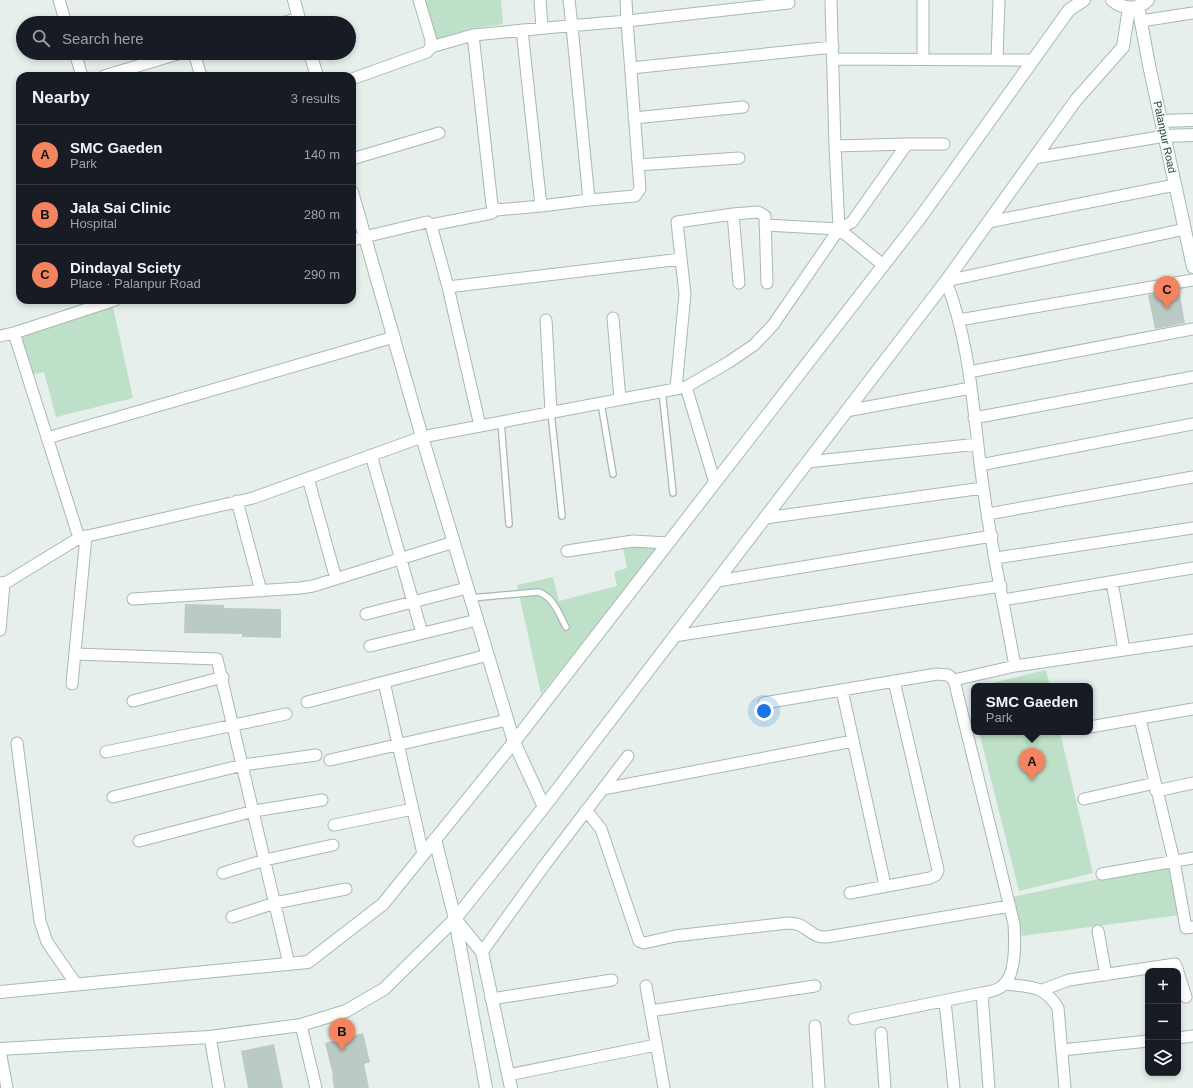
<!DOCTYPE html>
<html lang="en">
<head>
<meta charset="utf-8">
<style>
  body { margin:0; font-family:Helvetica,sans-serif; background:#20242c; color:#f1f3f6 }
  .controls { position:absolute; right:12px; bottom:12px; display:grid; overflow:hidden; border-radius:8px; box-shadow:0 2px 6px #0003 }
  .controls button { width:36px; height:36px; display:grid; place-items:center; padding:0; border:0; border-bottom:1px solid #363941; background:#171b24; color:#f1f3f6; font:20px sans-serif }
  .you { position:absolute; left:764px; top:711px; width:14px; height:14px; margin:-10px; border:3px solid #fff; border-radius:50%; background:#1a73e8; box-shadow:0 0 0 6px #1a73e833 }
  .badge { display:grid; place-items:center; width:26px; height:26px; border-radius:50%; background:#f4845f; color:#111; font-size:13px; font-weight:700 }
  .pin { position:absolute; translate:-50% -33px; filter:drop-shadow(0 1px 2px #0008) }
  .pin::after { content:''; position:absolute; top:21px; width:14px; height:12px; background:inherit; clip-path:polygon(0 0,100% 0,50% 100%) }
  .popup { position:absolute; left:971px; top:683px; width:122px; height:52px; box-sizing:border-box; display:grid; place-content:center; border-radius:8px; background:#171b24; filter:drop-shadow(0 1px 3px #0005); font-size:13px; white-space:nowrap; color:#9ea1a6 }
  .popup b { font-size:15px; color:#f1f3f6 }
  .popup::after { content:''; position:absolute; left:50%; top:100%; margin-left:-8px; border:8px solid transparent; border-top-color:#171b24 }
  .list { margin:0; padding:0; list-style:none }
  h2 { display:flex; justify-content:space-between; align-items:center; height:52px; margin:0; padding:0 16px; font-size:17px }
  h2 small { font-size:13px; font-weight:400; color:#9ea1a6 }
  .list li { display:grid; grid-template-columns:26px 1fr auto; gap:12px; align-items:center; box-sizing:border-box; height:60px; padding:0 16px; border-top:1px solid #363941 }
  .list b { display:block; font-size:15px; white-space:nowrap }
  .list p { margin:0; font-size:13px; white-space:nowrap; color:#9ea1a6 }
  .list em { font-size:13px; font-style:normal; color:#9ea1a6 }
  .icon { flex:none; width:22px; height:22px; fill:none; stroke:currentColor; stroke-width:2; stroke-linecap:round; stroke-linejoin:round }
  .map { position:relative; flex:none; width:1193px; height:1088px; overflow:hidden }
  .search { position:absolute; background:#171b24; box-shadow:0 2px 6px #0003; left:16px; top:16px; width:340px; height:44px; display:flex; align-items:center; gap:10px; box-sizing:border-box; padding:0 14px; border-radius:22px; color:#9ea1a6; font-size:15px }
  .panel { position:absolute; background:#171b24; box-shadow:0 2px 6px #0003; left:16px; top:72px; width:340px; height:232px; border-radius:12px }
  .map>svg:first-child { display:block }
</style>
</head>
<body>
<div class="map">
<svg width="1193" height="1088" viewBox="0 0 1193 1088">
  <rect width="100%" height="100%" fill="#e6efeb"/>
  <!-- green -->
  <path fill="#bfe0c8" d="M424,0H501L503,24L469,29L435,40Z
    M113,307L133,398L56,417L44,372L31,375L18,335Z
    M622,544H663L541,694L517,585L553,577L559,601L617,586L614,572L627,568Z
    M1046,670L1050,686H980Z
    M979,732H1060L1093,873L1019,891Z
    M1170,864L1180,915L1022,936L1013,897Z"/>
  <!-- building -->
  <path fill="#bbcac4" d="M1179,290L1185,323L1155,329L1148,295Z
    M185,604L224,605V608L281,609V638L242,637V634L184,633Z
    M363,1033L370,1062L364,1064L369,1088H334L332,1076L333,1075L325,1043Z
    M274,1044L283,1088H248L241,1051Z"/>
  <g fill="none" stroke-linecap="round" stroke-linejoin="round">
    <!-- lane casing -->
    <g stroke="#a8b8b2" stroke-width="8">
      <path id="lane" d="M662,391L673,493
        M601,403L613,474
        M551,412L562,516
        M501,422L509,524
        M471,598L538,592C553,596 559,614 566,627"/>
    </g>
    <!-- street casing -->
    <g stroke="#a8b8b2" stroke-width="13">
      <path id="street" d="M59,0L66,23
        M540,0L542,28
        M626,0L627,21L789,3
        M1141,21L1193,13
        M282,23L299,18
        M522,30L541,206L589,200
        M431,47L473,35
        M75,53L82,76
        M194,53L201,76
        M833,59L1033,60
        M923,59V0
        M997,60L999,0
        M631,68L833,47
        M104,76L181,53
        M352,79L427,52L431,47V40L419,0
        M634,118L743,107
        M835,146L907,144
        M1034,158L1165,136
        M352,159L439,133
        M638,165L739,158
        M541,206L497,210L492,205L473,35C524,30 576,25 627,21L640,189L635,196L589,200L572,26L569,0
        M733,214L758,212L765,216L767,283
        M989,222L1175,185
        M431,225L492,213
        M765,225L839,229L852,222L907,144H944
        M839,229L883,265
        M352,240L427,222L431,225L448,287
        M613,318L620,399
        M546,320L551,412
        M959,320L1193,280
        M14,333L79,538
        M0,336L14,333L115,300
        M969,372L1193,329
        M686,387L715,483
        M676,388L685,294L677,222L733,214L739,283
        M846,411L971,388
        M974,418L1193,377
        M480,426L448,287L681,259
        M47,438L394,337
        M371,455L422,633
        M807,462L978,444
        M980,465L1193,424
        M308,478L336,579
        M237,501L261,591
        M988,514L1193,477
        M765,518L983,488
        M567,551L633,541L668,543
        M996,558L1193,528
        M717,581L992,536
        M1112,582L1124,650
        M0,583L7,582L79,538L253,498L422,437L686,387L729,362L754,345L773,325L839,229L835,146L831,0
        M133,599L300,588L313,586L454,542
        M1003,600L1193,568
        M366,614L467,588
        M0,630L4,583
        M674,636L1001,586
        M370,646L477,620
        M75,654L217,659L289,964
        M1015,666L1193,640
        M384,682L423,854
        M72,684L86,536
        M842,690L885,885
        M133,701L223,677
        M307,702L488,655
        M764,703L937,674L948,675L954,680
        M1140,719L1174,861L1186,928L1193,927
        M1090,727L1193,709
        M17,743L40,921L47,942L76,984
        M106,752L286,714
        M330,760L507,720
        M603,789L853,741
        M1156,791L1193,783
        M113,797L243,765L316,755
        M1084,799L1155,783
        M586,810L601,829L639,941L644,943L675,936L788,923C809,923 808,938 827,937L1010,906
        M334,825L413,809
        M139,841L254,811L322,800
        M223,873L265,860L333,845
        M1102,874L1193,858
        M850,893L930,878L936,875L938,870L894,681
        M232,917L275,903L346,889
        M1098,931L1106,975
        M482,952L544,866L628,756
        M1178,972L1186,997
        M1004,984C1028,987 1044,984 1058,1008L1065,1088
        M646,986L664,1088
        M1042,990L1069,980L1175,964L1178,971
        M982,993L989,1088
        M491,999L612,980
        M945,1001L954,1088
        M650,1011L815,986
        M854,1019L982,993C988,992 996,991 1001,987C1017,977 1015,940 1014,924L954,680L1015,666C1004,606 991,546 983,486C973,416 972,348 946,281L1185,229
        M301,1025L316,1088
        M815,1026L819,1088
        M881,1033L885,1088
        M210,1037L219,1088
        M1178,1038L1193,1036
        M1062,1050L1148,1041
        M0,1051L7,1088
        M508,1075L656,1045"/>
    </g>
    <!-- secondary casing -->
    <g stroke="#a4bbb3" stroke-width="14">
      <path id="secondary" d="M294,0L300,23
        M1112,0C1122,9 1138,11 1148,0
        M1138,6L1149,65L1193,267
        M310,53L317,76
        M1161,121L1193,120
        M1165,136L1193,135
        M352,192L422,437L514,742L544,807
        M435,839L455,919L486,1088
        M456,920L482,952L511,1088
        M0,992L308,962L383,904L514,742L920,218L1069,10L1084,0
        M0,1049L210,1037L301,1025L346,1011L384,989L455,919L544,807L946,281L1076,100L1123,47L1129,8"/>
    </g>
    <!-- lane -->
    <use href="#lane" stroke="#fff" stroke-width="5.5"/>
    <!-- street -->
    <use href="#street" stroke="#fff" stroke-width="11"/>
    <!-- secondary -->
    <use href="#secondary" stroke="#fff" stroke-width="12"/>
  </g>
  <g text-anchor="middle" dominant-baseline="central" stroke-width="3.5" stroke-linejoin="round" paint-order="stroke">
    <!-- street labels -->
    <g font-size="11" fill="#24423a" stroke="#f7fbf9">
      <text transform="translate(1165 137) rotate(78)">Palanpur Road</text>
    </g>
  </g>
</svg>
<div class="controls">
<button>+</button>
<button>−</button>
<button><svg class="icon" aria-label="layers" viewBox="0 0 24 24"><path d="M12 4l9 5-9 5-9-5zM3 14l9 5 9-5"/></svg></button>
</div>
<div class="you"></div>
<div class="pin badge" style="left:1032px;top:781px">A</div>
<div class="popup"><b>SMC Gaeden</b>Park</div>
<div class="pin badge" style="left:342px;top:1051px">B</div>
<div class="pin badge" style="left:1167px;top:309px">C</div>
<div class="search"><svg class="icon" aria-label="search" viewBox="0 0 24 24"><circle cx="10" cy="10" r="6"/><path d="M15 15l6 6"/></svg>Search here</div>
<section class="panel">
<h2>Nearby<small>3 results</small></h2>
<ul class="list">
<li><span class="badge">A</span><div><b>SMC Gaeden</b><p>Park</p></div><em>140 m</em></li>
<li><span class="badge">B</span><div><b>Jala Sai Clinic</b><p>Hospital</p></div><em>280 m</em></li>
<li><span class="badge">C</span><div><b>Dindayal Sciety</b><p>Place · Palanpur Road</p></div><em>290 m</em></li>
</ul>
</section>
</div>
</body>
</html>
